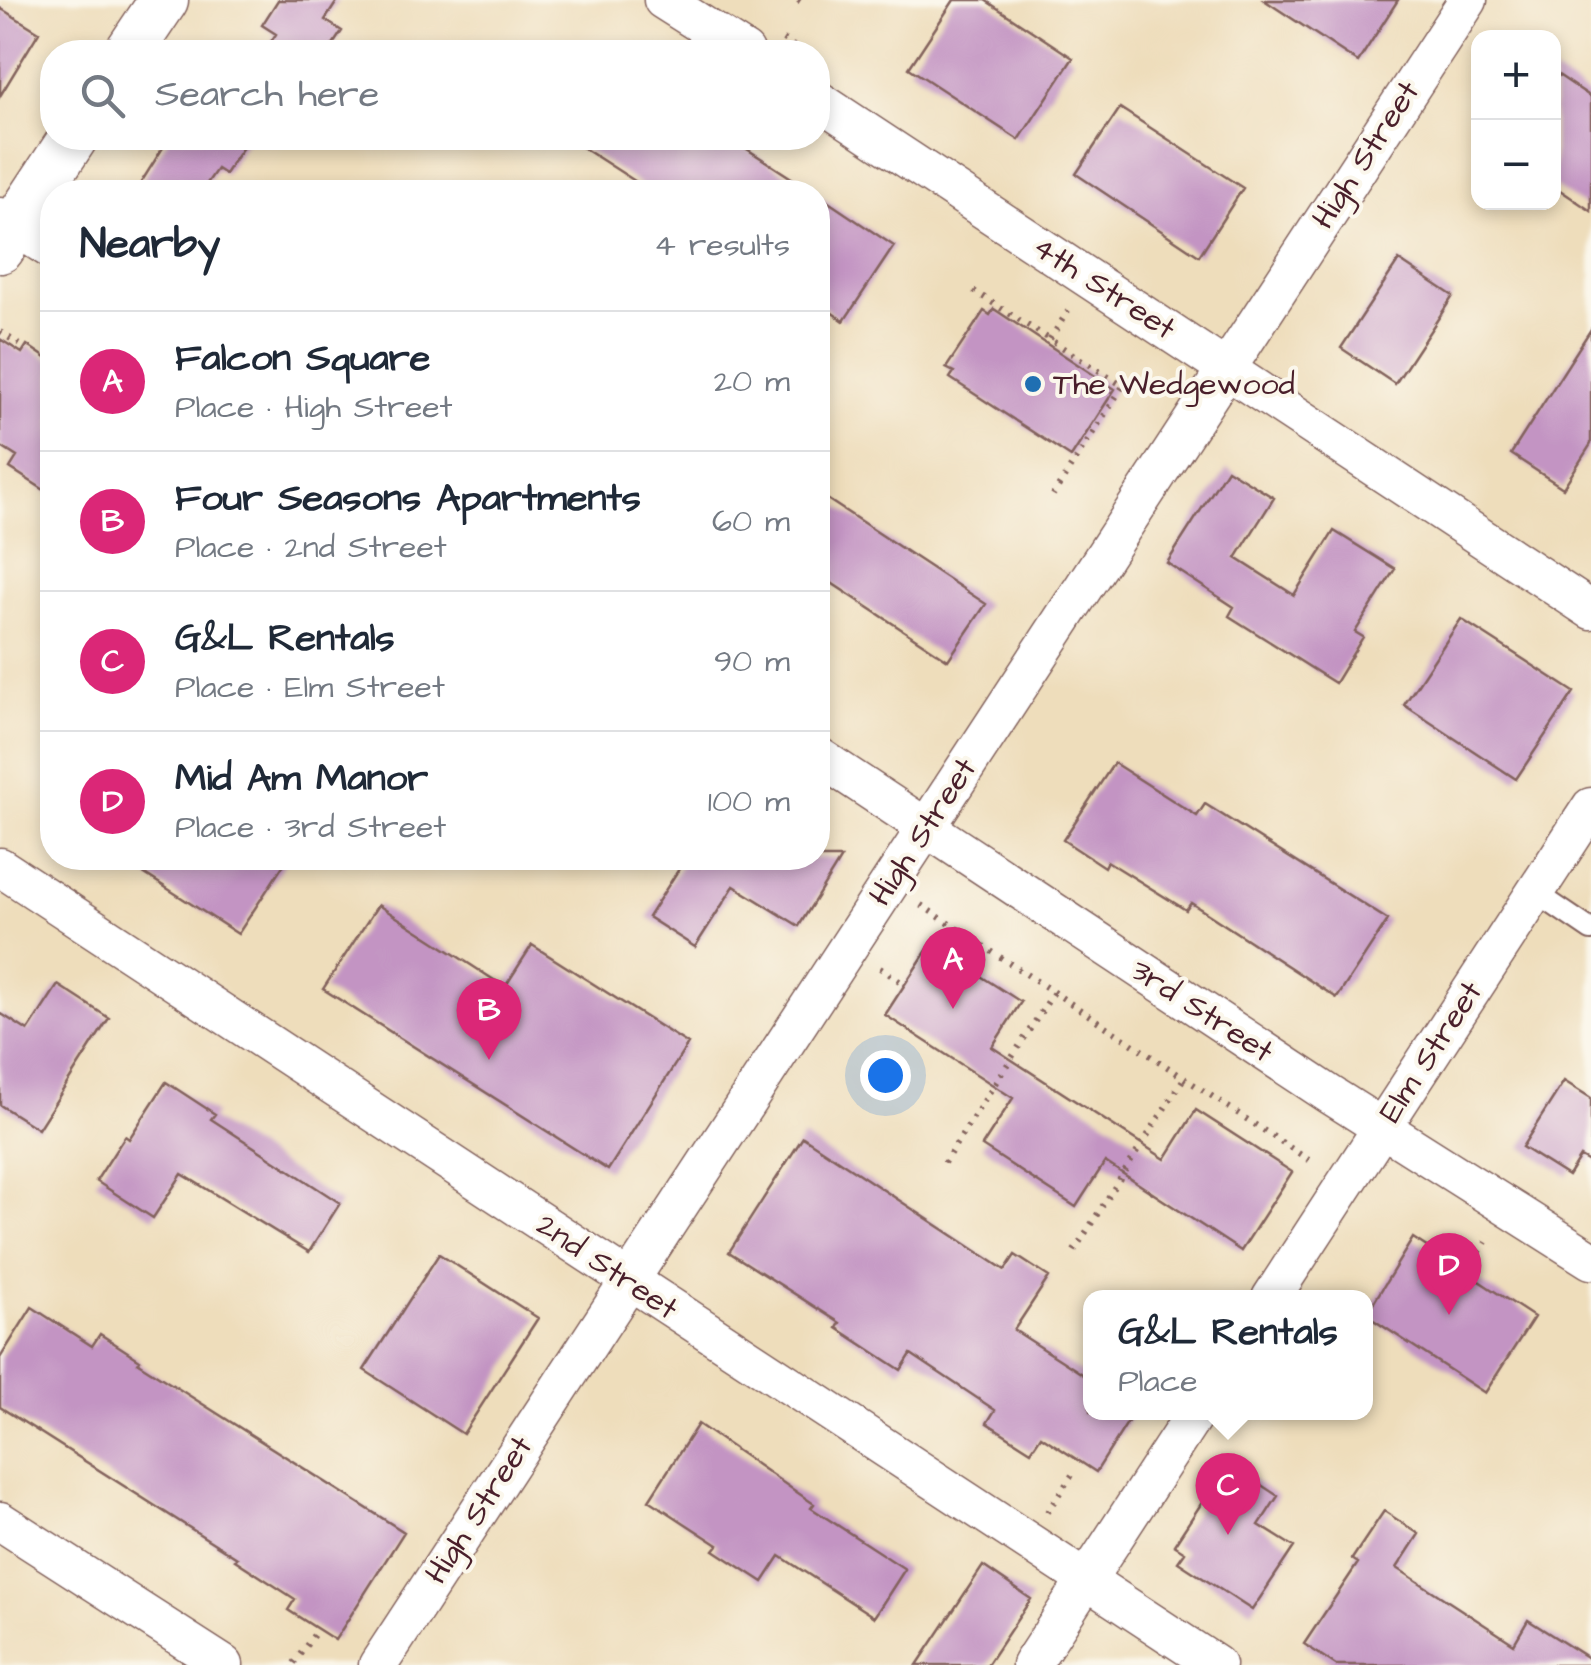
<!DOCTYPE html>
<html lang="en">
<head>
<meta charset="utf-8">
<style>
  body { margin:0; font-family:"Architects Daughter",sans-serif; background:#f2f2f3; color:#1f2937 }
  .controls { position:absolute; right:30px; top:30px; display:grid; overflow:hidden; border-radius:20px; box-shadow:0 5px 15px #0003 }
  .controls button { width:90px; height:90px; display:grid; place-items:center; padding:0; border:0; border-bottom:2px solid #e0e1e3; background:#fff; color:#1f2937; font:50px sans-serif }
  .you { position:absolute; left:885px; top:1075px; width:35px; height:35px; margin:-25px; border:8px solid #fff; border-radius:50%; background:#1a73e8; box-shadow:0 0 0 15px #1a73e833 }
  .badge { display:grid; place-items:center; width:65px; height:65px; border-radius:50%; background:#db2777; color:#fff; font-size:32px; font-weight:700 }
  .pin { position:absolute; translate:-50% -82px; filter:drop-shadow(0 2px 5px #0008) }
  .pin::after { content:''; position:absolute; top:52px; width:35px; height:30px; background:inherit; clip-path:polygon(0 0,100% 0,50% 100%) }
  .popup { position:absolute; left:1083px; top:1290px; width:290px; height:130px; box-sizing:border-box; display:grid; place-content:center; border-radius:20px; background:#fff; filter:drop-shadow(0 2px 8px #0005); font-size:32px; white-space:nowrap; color:#747a83 }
  .popup b { font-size:38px; color:#1f2937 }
  .popup::after { content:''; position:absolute; left:50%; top:100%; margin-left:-20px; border:20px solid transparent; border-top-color:#fff }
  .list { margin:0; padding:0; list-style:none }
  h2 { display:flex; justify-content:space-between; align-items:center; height:130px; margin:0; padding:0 40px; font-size:42px }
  h2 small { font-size:32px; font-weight:400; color:#747a83 }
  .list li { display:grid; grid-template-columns:65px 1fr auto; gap:30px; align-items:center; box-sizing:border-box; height:140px; padding:0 40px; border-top:2px solid #e0e1e3 }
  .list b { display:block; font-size:38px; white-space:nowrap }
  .list p { margin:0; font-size:32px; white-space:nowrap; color:#747a83 }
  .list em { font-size:32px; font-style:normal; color:#747a83 }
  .icon { flex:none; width:55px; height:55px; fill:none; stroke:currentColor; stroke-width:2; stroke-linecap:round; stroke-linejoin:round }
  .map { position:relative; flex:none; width:1591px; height:1665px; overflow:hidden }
  .search { position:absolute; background:#fff; box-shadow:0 5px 15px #0003; left:40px; top:40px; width:790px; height:110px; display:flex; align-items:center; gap:25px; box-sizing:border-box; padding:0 35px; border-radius:40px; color:#747a83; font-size:38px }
  .panel { position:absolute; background:#fff; box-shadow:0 5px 15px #0003; left:40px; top:180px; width:790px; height:690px; border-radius:40px }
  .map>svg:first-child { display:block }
</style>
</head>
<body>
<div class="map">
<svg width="1591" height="1665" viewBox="0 0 1591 1665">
  <rect width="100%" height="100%" fill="#fbf7ec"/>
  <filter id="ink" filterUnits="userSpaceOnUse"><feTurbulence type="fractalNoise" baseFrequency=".01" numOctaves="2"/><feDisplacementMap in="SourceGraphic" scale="20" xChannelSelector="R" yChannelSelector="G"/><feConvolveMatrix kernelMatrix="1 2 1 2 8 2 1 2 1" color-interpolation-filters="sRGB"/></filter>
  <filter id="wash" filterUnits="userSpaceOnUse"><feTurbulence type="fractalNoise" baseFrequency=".0048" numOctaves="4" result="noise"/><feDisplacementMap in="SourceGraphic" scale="40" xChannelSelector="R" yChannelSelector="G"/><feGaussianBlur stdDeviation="2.25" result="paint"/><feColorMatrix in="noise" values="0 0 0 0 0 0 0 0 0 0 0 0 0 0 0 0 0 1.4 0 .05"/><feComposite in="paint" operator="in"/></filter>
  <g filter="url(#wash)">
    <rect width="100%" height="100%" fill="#edb"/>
    <g id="blocks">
      <!-- building -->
      <path fill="#c394c3" d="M278,0H338L325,20L342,31L328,52H264L276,34L262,25Z
        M954,0H985L1073,58L1019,140L909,68Z
        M1264,0H1398L1358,62Z
        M0,8L39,32L0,96Z
        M1554,72L1591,97V211L1554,186Z
        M1120,108L1243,188L1199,256L1076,174Z
        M169,138H249L225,174L217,169L201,192H135Z
        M568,138H730L813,192H652Z
        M818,195L894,246L844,321L818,303Z
        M1399,260L1453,296L1395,384L1341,348Z
        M994,309L1115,389L1071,457L950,378L954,372L946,368L984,311L990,315Z
        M1591,329V444L1563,488L1511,454Z
        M0,339L22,353L27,345L52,362V495L10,468L17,457L0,446Z
        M1227,469L1274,498L1236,558L1294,595L1334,531L1395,569L1355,632L1363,637L1335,683L1229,616L1234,607L1167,563Z
        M818,493L986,604L948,660L818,574Z
        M1461,619L1574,692L1516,779L1404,705Z
        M1114,763L1197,816L1205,804L1388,920L1337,998L1191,903L1186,910L1107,861L1104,867L1063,840Z
        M120,858H288L238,934Z
        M686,858H841L799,926L734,886L695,947L648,917Z
        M378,905L505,987L532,945L688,1044L608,1170L323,989Z
        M931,944L1021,1002L992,1047L1165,1159L1196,1110L1292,1172L1241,1251L1105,1162L1076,1207L982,1146L1013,1098L885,1015Z
        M58,985L109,1018L38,1129L0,1105V1013L28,1031Z
        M1564,1081L1591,1098V1163L1580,1157L1568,1176L1522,1147Z
        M166,1082L215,1114L211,1119L340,1203L309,1252L182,1174L153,1218L96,1181L125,1136L129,1139Z
        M803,1137L1005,1270L1015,1255L1049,1277L1014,1330L1090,1379V1412H1134L1096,1472L1041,1436L1031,1451L987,1423L995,1410L911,1354L901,1370L837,1328L840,1323L729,1252Z
        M1413,1238L1534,1317L1485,1393L1366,1315Z
        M439,1254L538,1318L463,1434L364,1370Z
        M32,1307L92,1346L100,1334L140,1360L138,1363L404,1532L335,1640L288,1610L295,1599L235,1560L237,1558L0,1407V1358Z
        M698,1424L814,1504L811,1508L905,1569L874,1617L780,1556L763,1582L714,1550L718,1545L649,1500Z
        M1228,1463L1278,1496L1259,1525L1294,1547L1252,1610L1178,1562L1185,1552L1174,1545Z
        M1384,1511L1419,1534L1397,1568L1514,1644L1528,1620L1591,1660V1665H1336L1304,1644L1358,1563L1352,1559Z
        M983,1566L1031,1599L987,1665H917Z"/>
    </g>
  </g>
  <g filter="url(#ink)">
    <use href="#blocks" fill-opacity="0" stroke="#83625d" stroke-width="2.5"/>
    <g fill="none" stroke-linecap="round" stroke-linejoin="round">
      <!-- service casing -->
      <g stroke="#83625d" stroke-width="24">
        <path id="service" d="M1535,892L1591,930"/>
      </g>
      <!-- minor casing -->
      <g stroke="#83625d" stroke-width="41">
        <path id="minor" d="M663,0L745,52
          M818,100L1591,610
          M0,217L52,250
          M818,756L1329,1094L1591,1260
          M0,867L1216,1665
          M1271,1298L1591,807
          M0,1521L224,1665
          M378,1665L1468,0
          M1031,1665L1196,1412"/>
      </g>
      <!-- tertiary casing -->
      <g stroke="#83625d" stroke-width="51">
        <path id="tertiary" d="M129,52L164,0
          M0,249L73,138"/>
      </g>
      <!-- path -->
      <path stroke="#83625d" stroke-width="6" stroke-dasharray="2.5 8" stroke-linecap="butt" d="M798,0L801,2
        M783,39L803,52
        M974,291L1123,386L1053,495
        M0,332L22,346
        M1050,339L1068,311
        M921,905L1315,1164
        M880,968L904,984
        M944,1163L1054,992
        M1074,1251L1184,1078
        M1474,1261L1486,1242
        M1047,1512L1072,1475
        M294,1663L318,1629"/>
      <!-- service -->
      <use href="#service" stroke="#fff" stroke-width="20"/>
      <!-- minor -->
      <use href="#minor" stroke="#fff" stroke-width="38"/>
      <!-- tertiary -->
      <use href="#tertiary" stroke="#fff" stroke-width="48"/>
    </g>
  </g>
  <!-- markers -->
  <circle fill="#1f6fb2" stroke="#fbf7ec" stroke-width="4" cx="1033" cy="384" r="10"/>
  <g text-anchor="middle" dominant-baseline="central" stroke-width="8" stroke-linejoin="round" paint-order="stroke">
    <!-- street labels -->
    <g font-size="32" fill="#4a1f2b" stroke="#fbf7ec">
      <text transform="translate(1366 155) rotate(-57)">High Street</text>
      <text transform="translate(1104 288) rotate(33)">4th Street</text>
      <text transform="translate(923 832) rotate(-57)">High Street</text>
      <text transform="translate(1202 1011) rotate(33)">3rd Street</text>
      <text transform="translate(1431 1052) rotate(-57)">Elm Street</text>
      <text transform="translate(607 1267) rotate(34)">2nd Street</text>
      <text transform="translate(479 1510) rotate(-57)">High Street</text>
    </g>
    <!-- poi labels -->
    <g font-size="32" fill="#4a1f2b" stroke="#fbf7ec" text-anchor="start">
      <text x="1053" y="384">The Wedgewood</text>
    </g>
  </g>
</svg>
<div class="controls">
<button>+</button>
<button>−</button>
</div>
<div class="you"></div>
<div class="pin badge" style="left:953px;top:1009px">A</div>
<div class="pin badge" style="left:489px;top:1060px">B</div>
<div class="pin badge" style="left:1228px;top:1535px">C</div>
<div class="popup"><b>G&amp;L Rentals</b>Place</div>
<div class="pin badge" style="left:1449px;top:1315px">D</div>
<div class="search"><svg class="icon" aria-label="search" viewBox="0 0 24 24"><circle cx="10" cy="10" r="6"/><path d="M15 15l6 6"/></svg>Search here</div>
<section class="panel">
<h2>Nearby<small>4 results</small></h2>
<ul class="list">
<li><span class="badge">A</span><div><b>Falcon Square</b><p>Place · High Street</p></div><em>20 m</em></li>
<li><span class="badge">B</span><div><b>Four Seasons Apartments</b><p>Place · 2nd Street</p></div><em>60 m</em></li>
<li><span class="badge">C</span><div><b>G&amp;L Rentals</b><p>Place · Elm Street</p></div><em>90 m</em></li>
<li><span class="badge">D</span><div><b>Mid Am Manor</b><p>Place · 3rd Street</p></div><em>100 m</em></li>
</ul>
</section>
</div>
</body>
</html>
